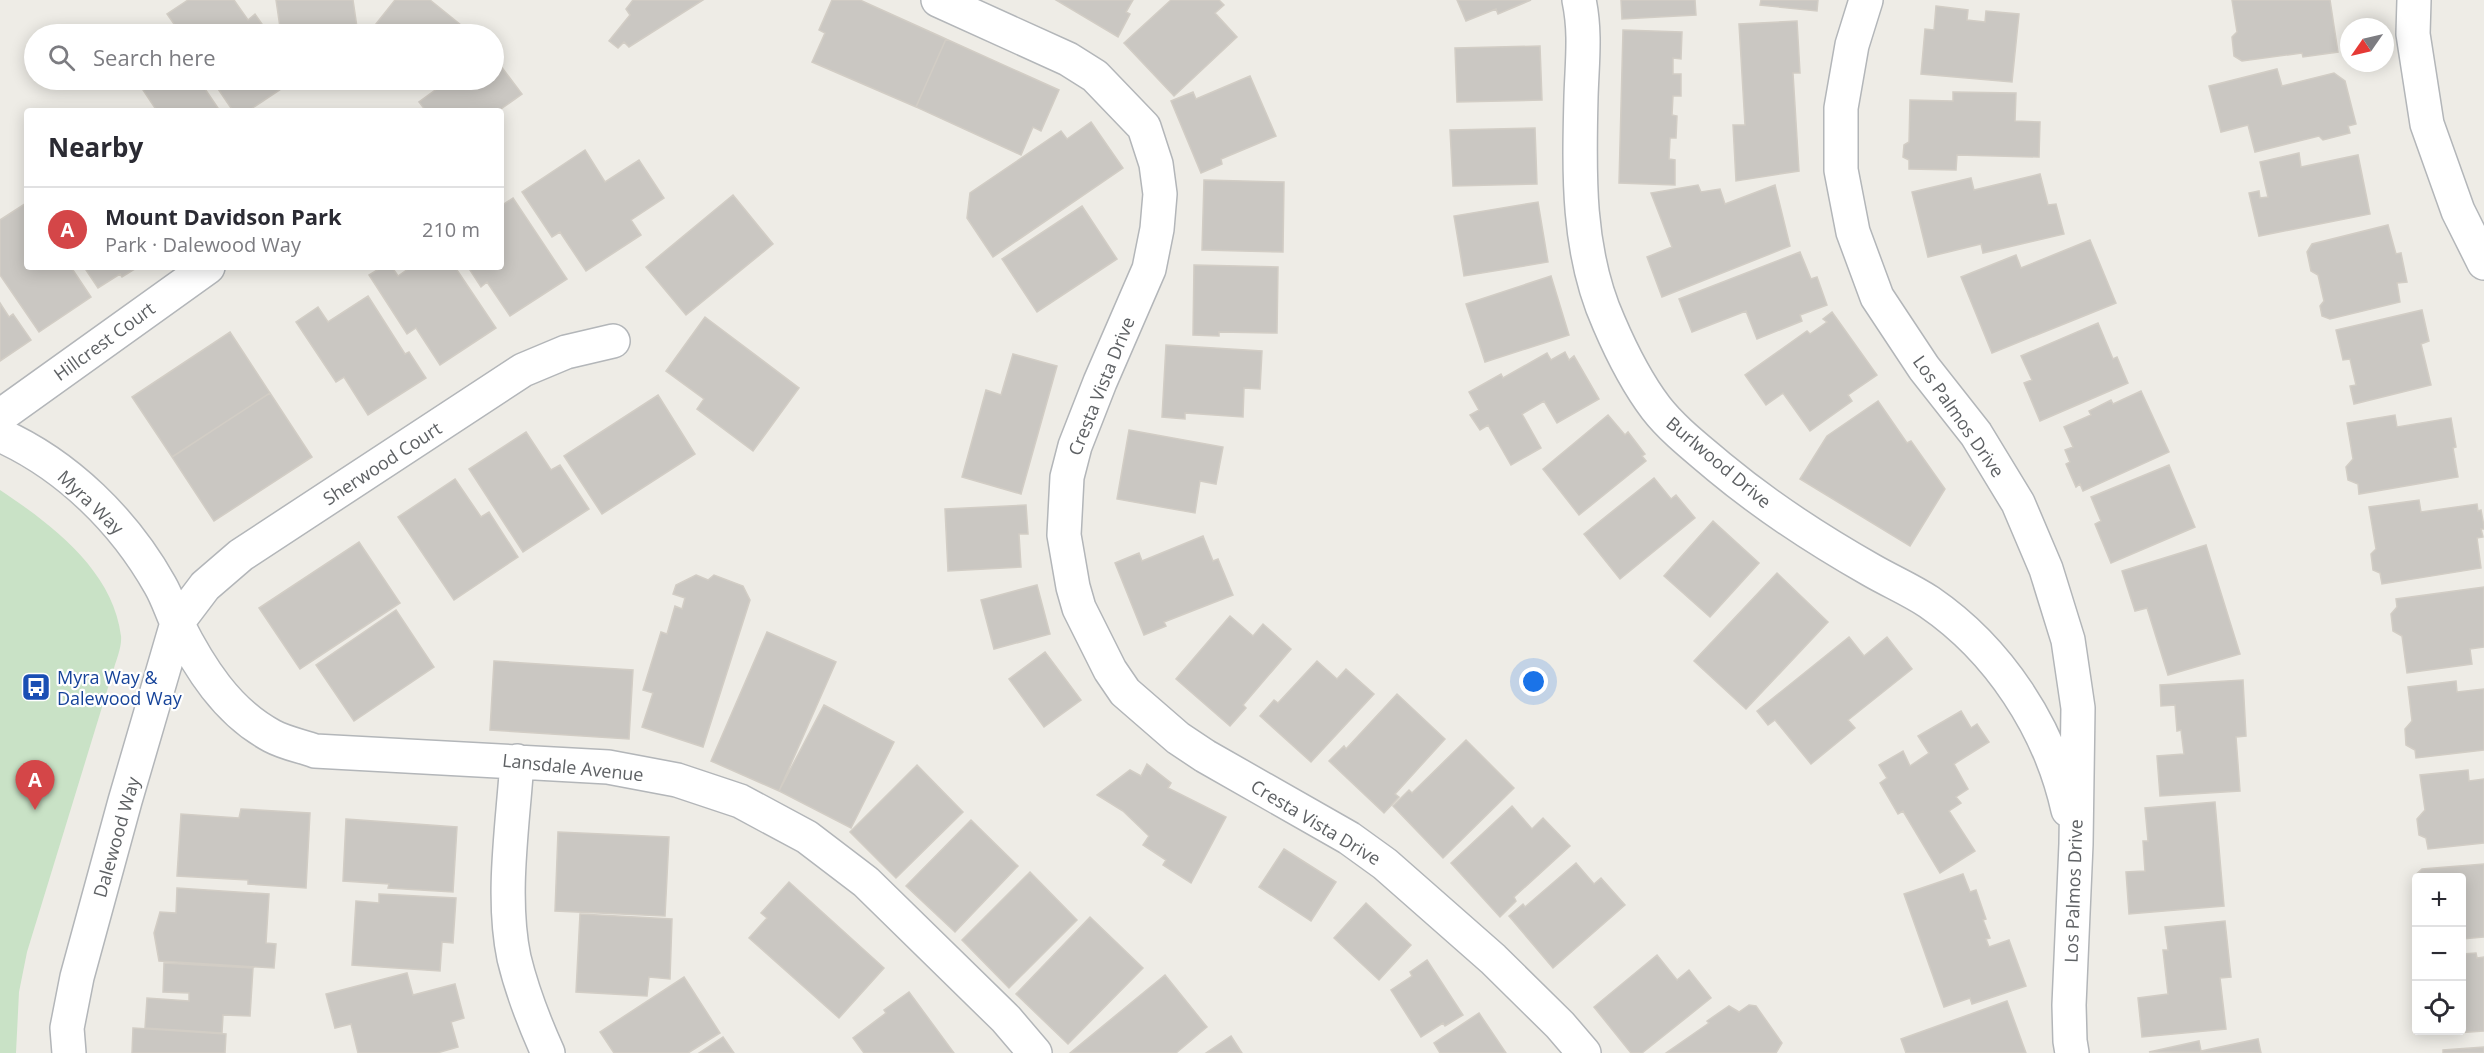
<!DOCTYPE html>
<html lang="en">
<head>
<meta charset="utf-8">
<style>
  body { margin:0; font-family:"Open Sans",sans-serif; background:#f7f7f7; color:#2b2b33 }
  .controls { position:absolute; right:18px; bottom:18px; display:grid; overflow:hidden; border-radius:6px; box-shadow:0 3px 15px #0003 }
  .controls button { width:54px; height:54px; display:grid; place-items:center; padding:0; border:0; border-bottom:2px solid #e1e1e2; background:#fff; color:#2b2b33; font:30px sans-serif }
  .compass { position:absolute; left:2340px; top:18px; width:54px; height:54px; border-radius:50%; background:#fff; box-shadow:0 3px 15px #0003; rotate:236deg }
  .you { position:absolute; left:1534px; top:682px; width:21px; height:21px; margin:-15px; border:4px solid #fff; border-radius:50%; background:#1a73e8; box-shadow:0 0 0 9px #1a73e833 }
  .badge { display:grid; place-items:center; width:39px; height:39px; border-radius:50%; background:#d44648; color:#fff; font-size:20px; font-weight:700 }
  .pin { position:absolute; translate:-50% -50px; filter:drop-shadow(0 2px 3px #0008) }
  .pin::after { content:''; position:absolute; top:32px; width:21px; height:18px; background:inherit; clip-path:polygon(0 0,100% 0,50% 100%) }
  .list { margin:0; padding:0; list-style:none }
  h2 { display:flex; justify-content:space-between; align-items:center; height:78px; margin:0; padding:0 24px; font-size:26px }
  h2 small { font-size:20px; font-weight:400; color:#7c7c81 }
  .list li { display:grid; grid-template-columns:39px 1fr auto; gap:18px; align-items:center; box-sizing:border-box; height:84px; padding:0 24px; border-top:2px solid #e1e1e2 }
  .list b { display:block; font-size:22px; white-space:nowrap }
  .list p { margin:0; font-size:20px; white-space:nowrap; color:#7c7c81 }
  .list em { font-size:20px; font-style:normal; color:#7c7c81 }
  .icon { flex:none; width:33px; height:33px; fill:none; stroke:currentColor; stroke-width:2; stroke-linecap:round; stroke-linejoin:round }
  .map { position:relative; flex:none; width:2484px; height:1053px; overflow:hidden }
  .search { position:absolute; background:#fff; box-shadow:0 3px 15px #0003; left:24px; top:24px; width:480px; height:66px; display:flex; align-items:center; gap:15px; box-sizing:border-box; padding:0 21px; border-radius:33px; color:#7c7c81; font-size:22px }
  .panel { position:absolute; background:#fff; box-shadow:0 3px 15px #0003; left:24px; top:108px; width:480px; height:162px; border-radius:6px }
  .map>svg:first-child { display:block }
</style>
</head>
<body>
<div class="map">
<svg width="2484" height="1053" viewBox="0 0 2484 1053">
  <rect width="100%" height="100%" fill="#eeece6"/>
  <!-- green -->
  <path fill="#c9e2c6" d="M0,490C51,524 113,570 121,636C122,646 117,658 114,668L27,952L19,992L16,1053H0Z"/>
  <!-- building -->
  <path fill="#cac7c2" stroke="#d2cdc5" stroke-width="1.5" d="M188,0H234L248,20L255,14L269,34H181L167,14Z
    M276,0H353L358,34H281Z
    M395,0H430L466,29L462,34H368Z
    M633,0H703L629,47L624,42L618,48L609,41L630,15L626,9Z
    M832,0H860L946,39L916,107L812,62L825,33L819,30Z
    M1056,0H1133L1126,12L1130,14L1118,37Z
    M1171,0H1219L1224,5L1215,13L1237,37L1174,96L1124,43Z
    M1457,0H1531L1498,14L1496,9L1466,21Z
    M1621,0H1695L1696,15L1622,19Z
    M1761,0H1818L1817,11L1760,5Z
    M2232,0H2330L2338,52L2303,57L2302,53L2242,61L2234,56L2232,37L2237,32Z
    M1936,6L1968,10L1967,20L1985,22L1986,11L2019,14L2012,82L1921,74L1925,29L1934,30Z
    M1797,21L1800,73H1793L1799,171L1736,181L1733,125H1745L1739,24Z
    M1623,30L1682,32L1681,59L1673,58V74H1681V96H1673L1672,115L1677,116L1676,138H1670L1669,159L1675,160V185L1619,183Z
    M946,39L1059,90L1041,131L1033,127L1021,155L916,107Z
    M1540,46L1542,100L1457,102L1455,48Z
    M494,57L522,94L501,109L503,113L501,114V111H426L419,102L449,80H494Z
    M2277,69L2282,86L2334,73L2345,81L2356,124L2348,126L2350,133L2323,140L2319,136L2255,152L2248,125L2221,132L2209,86Z
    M1250,76L1276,136L1221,159L1222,164L1201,173L1171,101L1193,92L1196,99Z
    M159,80H199L220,111H157L143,90Z
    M212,80H288L290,83L248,111H233Z
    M419,80H432L427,86Z
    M1953,92L2016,93L2015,121L2040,122L2039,157L1957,155L1956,170L1909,169V160L1903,157L1904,145L1909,142L1910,100L1953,101Z
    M1091,122L1123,168L993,257L967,218L970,193L1061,131L1067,139Z
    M1535,128L1537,184L1453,186L1450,130Z
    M585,150L605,182L639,160L664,198L631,220L641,235L586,271L560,232L552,237L522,192Z
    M2299,153L2301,167L2358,155L2370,214L2259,236L2249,193L2259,191L2260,198L2268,197L2260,162Z
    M2040,174L2048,205L2056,204L2064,234L1983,253L1981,244L1928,257L1912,192L1971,178L1974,190Z
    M1204,180L1284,182L1283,252L1202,250Z
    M1698,185L1701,192L1720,189L1725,204L1775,185L1790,246L1662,297L1647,257L1672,247L1651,193Z
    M733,195L773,244L686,315L646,267Z
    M513,198L567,279L510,316L487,282L481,287L468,267H501V206Z
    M1538,202L1548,262L1464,276L1454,216Z
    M26,203L27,267H71L91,297L39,332L0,275V220Z
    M1082,206L1117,259L1037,312L1002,259Z
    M2388,225L2396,254L2401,253L2407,282L2397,283L2400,302L2330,319L2322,316L2320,306L2324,301L2318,275L2311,271L2307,252L2312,244Z
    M2090,240L2116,303L1992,353L1961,277L2016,255L2021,268Z
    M1800,252L1811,279L1817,277L1827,305L1800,315L1802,321L1757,339L1746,311L1692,332L1679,299Z
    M1194,265L1278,267L1277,333L1219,332V336L1193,335Z
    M84,267H138L122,277L120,274L98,288Z
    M382,267H392L398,276L411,267H455L496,328L440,365L416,328L407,334L369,275Z
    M1551,276L1569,335L1485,362L1466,304Z
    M368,296L405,354L409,352L426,378L368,415L344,377L336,382L296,322L318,307L328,322Z
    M0,303L9,317L13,314L31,340L0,361Z
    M2422,310L2429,341L2421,344L2431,385L2354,404L2350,386L2356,385L2350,359L2343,360L2336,330Z
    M1832,312L1877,375L1848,395L1852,401L1810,431L1783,393L1766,405L1745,375L1807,331L1810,334L1827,322L1823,319Z
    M705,317L799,388L753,451L697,409L704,399L666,371Z
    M2098,323L2113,359L2117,357L2128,383L2040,421L2024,383L2032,380L2021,356Z
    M230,332L270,393L172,457L132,397Z
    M1166,345L1262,351L1260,389L1244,388L1243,417L1185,413V419L1162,417Z
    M1565,352L1569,360L1574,356L1599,399L1557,423L1544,401L1522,414L1541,448L1511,465L1488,425L1480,430L1470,415L1479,410L1469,392L1501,374L1503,378L1547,353L1551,360Z
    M1013,354L1057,366L1021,494L962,477L986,390L1001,395Z
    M2141,391L2169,452L2083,491L2080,484L2076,487L2066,464L2070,462L2065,450L2073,447L2064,427L2091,415L2089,411L2111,400L2113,404Z
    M270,393L312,457L214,521L172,457Z
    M658,395L695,454L602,514L564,456Z
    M1878,401L1907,443L1911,441L1945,489L1910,546L1800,479L1827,436Z
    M1608,415L1625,435L1628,432L1645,454L1642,456L1646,461L1579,515L1543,469Z
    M2395,415L2397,427L2451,418L2456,447L2453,448L2458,477L2359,494L2358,484L2348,480L2346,467L2353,459L2347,423Z
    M1129,430L1223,447L1216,484L1200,481L1195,513L1117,499Z
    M526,432L551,470L560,465L589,509L523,552L469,469Z
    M2169,465L2195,527L2111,563L2095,524L2101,521L2091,497Z
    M1654,478L1671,499L1676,495L1695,518L1620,579L1584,534Z
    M455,479L481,517L489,512L518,557L454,600L398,517Z
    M2419,500L2421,512L2477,504L2478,511L2481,510L2484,526V529H2481L2483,537L2477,538L2481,568L2382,584L2380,573L2373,570L2371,554L2376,549L2369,507Z
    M1026,505L1028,534H1019L1021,567L948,571L945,509Z
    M1713,521L1759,563L1710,617L1664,576Z
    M1203,536L1213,561L1218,559L1233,595L1164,622L1166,626L1144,635L1115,563L1139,553L1142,561Z
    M359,542L400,603L300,669L259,608Z
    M2206,545L2240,654L2168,675L2147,608L2135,611L2122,571Z
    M1777,573L1828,622L1746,709L1694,661Z
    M696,575L708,580L714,575L743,586L750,600L703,747L642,727L653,693L643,690L661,632L667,634L675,606L682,609L685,598L673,594L676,585Z
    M1037,585L1050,634L994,649L981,600Z
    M2484,587V647L2470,649L2472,664L2407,673L2402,636L2393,631L2391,614L2397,607L2396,599Z
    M396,610L434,667L354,721L316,665Z
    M1230,616L1253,636L1263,624L1291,649L1243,705L1246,708L1230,726L1176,679Z
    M767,632L836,662L779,791L711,761Z
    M1849,637L1864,656L1887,637L1912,669L1848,720L1855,728L1811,764L1775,720L1768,725L1757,711Z
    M1045,652L1081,700L1044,727L1009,679Z
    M494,661L633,670L629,739L490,730Z
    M1317,661L1337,679L1346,669L1374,694L1311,762L1260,716L1274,700L1278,703Z
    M2243,680L2246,736L2236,737L2240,791L2160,796L2157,756L2184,754L2181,730L2177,731L2175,705L2161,706L2160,685Z
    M2456,681L2457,692L2484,689V750L2416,758L2415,750L2406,745L2405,729L2412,721L2408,687Z
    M1397,694L1445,739L1395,794L1399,797L1384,813L1329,761L1344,746L1346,749Z
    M824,705L894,742L851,828L779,791Z
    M1961,711L1971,728L1977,724L1989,742L1954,764L1968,789L1956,797L1961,803L1949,811L1975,851L1940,873L1903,811L1898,814L1880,783L1887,778L1879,765L1903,751L1910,766L1929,753L1918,736Z
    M1466,740L1514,788L1443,858L1393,806L1409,790L1412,793Z
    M1147,764L1171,783L1168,788L1226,817L1191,883L1163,865L1166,860L1143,845L1149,836L1123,811L1097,795L1130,770L1141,776Z
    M917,765L963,812L896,878L850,832Z
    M2468,770L2469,781L2484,779V843L2428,849L2426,838L2419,835L2417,819L2425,810L2420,775Z
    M2215,802L2224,906L2129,914L2126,872L2145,871L2143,841H2148L2145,808Z
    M1512,806L1532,829L1543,818L1570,846L1514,897L1516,901L1500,917L1451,863Z
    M241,809L310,813L306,888L248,884V880L177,876L181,814L239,818Z
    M346,819L457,827L453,892L388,888L389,884L343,881Z
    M971,820L1018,866L955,932L906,886Z
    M558,832L669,837L665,916L555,911Z
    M1284,849L1336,882L1311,921L1259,887Z
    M1576,863L1594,884L1601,878L1625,905L1553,968L1509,916L1523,904L1525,907Z
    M2484,864V937L2462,939V878H2416V894L2414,892L2413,877L2422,869Z
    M1030,872L1077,920L1009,988L962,940Z
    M1963,874L1970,892L1976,890L1986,919L1983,920L1990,938L1986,939L1989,947L2009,940L2026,986L1972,1004L1970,998L1944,1007L1904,894Z
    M789,882L884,968L839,1018L749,938L767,918L761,913Z
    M177,888L269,894L266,943L276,944L274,968L159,961L154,933L160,912L176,913Z
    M379,894L456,898L453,943L442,942L440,971L352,965L356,901L379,903Z
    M1366,903L1411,945L1379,980L1334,938Z
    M580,914L672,919L670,979L649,977L647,996L576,992Z
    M1090,917L1143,968L1068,1044L1016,994Z
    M2225,921L2231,977L2220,978L2226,1029L2142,1037L2138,998L2168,994L2163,950H2168L2165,927Z
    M2476,953L2477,958L2484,957V1031L2443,1034V1030H2462V954Z
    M1657,955L1677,980L1689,970L1711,998L1642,1053H1631L1594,1007Z
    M1427,960L1463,1015L1445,1026L1443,1023L1421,1037L1391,990L1412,976L1410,972Z
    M164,963L253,968L250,1016L223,1015L222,1033L145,1028L147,998L189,1001V993L163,992Z
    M407,973L413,995L455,984L464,1018L451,1022L458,1047L437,1053H358L351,1024L335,1028L326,994Z
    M1165,975L1207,1027L1176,1053H1070Z
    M684,977L720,1033L688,1053H614L600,1032Z
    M909,992L954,1053H864L853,1038L886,1013L884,1010Z
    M2007,1001L2026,1053H1906L1901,1039Z
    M1749,1005L1756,1006L1782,1043L1776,1053H1666L1709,1023L1707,1021L1729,1006L1739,1012Z
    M1479,1013L1506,1053H1440L1434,1043Z
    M133,1028L226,1034L225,1053H132Z
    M1231,1036L1242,1053H1206Z
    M723,1037L734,1053H699Z
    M2258,1039L2261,1053L2149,1052L2199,1041L2201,1051Z
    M2484,1047V1053H2443V1050Z"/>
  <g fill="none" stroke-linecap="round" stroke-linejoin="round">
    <!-- minor casing -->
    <g stroke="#b3b6b9" stroke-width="36">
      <path id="minor" d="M938,0L1068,59L1095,76L1144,127L1156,164L1160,194L1157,229L1149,269L1100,382L1075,446L1067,477L1064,535L1073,587L1079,608L1110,670L1125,692L1178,738L1205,756L1349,838L1385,864L1493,959L1560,1025L1584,1053
        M1579,0C1586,33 1582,63 1581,97C1579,173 1577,252 1609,323C1621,351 1637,383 1656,408C1673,430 1698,449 1719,467C1766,506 1818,540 1871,570C1890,581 1911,590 1929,602C1999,650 2050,728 2068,810
        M1866,0L1852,45L1841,108V170L1853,232L1877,297L1924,368L1976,434L2018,503L2046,569L2068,640L2078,708L2076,844L2069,1005L2070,1041L2072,1053
        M2414,0L2413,34L2427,124L2458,211L2484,263
        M0,416L208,267
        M0,435C67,465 124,521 160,585C167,597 171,610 177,623C199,667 227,712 272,736C285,743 301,746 315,751L608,767L677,780L740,801L807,837L866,882L1006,1019L1035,1053
        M517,761C513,824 501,896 514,958C522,991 534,1022 548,1053
        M69,1053L67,1028L77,977L125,801L177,623L205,586L241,555L523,370L566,352L613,341"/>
    </g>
    <!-- minor -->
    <use href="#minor" stroke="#fff" stroke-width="33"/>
  </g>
  <!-- icons -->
  <defs>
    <g id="bus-square" transform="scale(1.5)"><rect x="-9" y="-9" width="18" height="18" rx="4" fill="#1a4fb4" stroke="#fff"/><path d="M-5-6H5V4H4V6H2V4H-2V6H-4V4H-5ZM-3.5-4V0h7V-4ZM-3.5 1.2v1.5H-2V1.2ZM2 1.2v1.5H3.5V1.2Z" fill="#fff"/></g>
  </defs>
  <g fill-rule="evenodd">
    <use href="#bus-square" x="36" y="687"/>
  </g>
  <g text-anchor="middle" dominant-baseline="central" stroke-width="4.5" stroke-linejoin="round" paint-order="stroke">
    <!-- street labels -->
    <g font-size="18" fill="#5e6164" stroke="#fff">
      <text transform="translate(104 341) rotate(-36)">Hillcrest Court</text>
      <text transform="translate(1101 386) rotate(-68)">Cresta Vista Drive</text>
      <text transform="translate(1959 416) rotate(55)">Los Palmos Drive</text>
      <text transform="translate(1719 462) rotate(40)">Burlwood Drive</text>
      <text transform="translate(382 463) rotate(-33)">Sherwood Court</text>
      <text transform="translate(91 502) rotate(44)">Myra Way</text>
      <text transform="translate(573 767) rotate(6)">Lansdale Avenue</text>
      <text transform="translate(1316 822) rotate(31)">Cresta Vista Drive</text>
      <text transform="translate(116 837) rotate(-74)">Dalewood Way</text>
      <text transform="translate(2073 891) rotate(-88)">Los Palmos Drive</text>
    </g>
    <!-- transit labels -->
    <g font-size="18" fill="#164399" stroke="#fff" text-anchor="start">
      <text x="57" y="677">Myra Way &amp;<tspan x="57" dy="21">Dalewood Way</tspan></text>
    </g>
  </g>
</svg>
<div class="controls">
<button>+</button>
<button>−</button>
<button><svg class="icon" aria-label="locate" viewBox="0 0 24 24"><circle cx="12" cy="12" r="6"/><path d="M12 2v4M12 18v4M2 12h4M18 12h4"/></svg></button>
</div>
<svg class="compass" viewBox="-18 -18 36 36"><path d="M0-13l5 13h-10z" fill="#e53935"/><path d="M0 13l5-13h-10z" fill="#7c7c81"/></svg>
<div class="you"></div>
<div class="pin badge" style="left:35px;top:810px">A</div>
<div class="search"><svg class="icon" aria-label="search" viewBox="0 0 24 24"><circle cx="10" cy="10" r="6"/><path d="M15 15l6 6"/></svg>Search here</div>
<section class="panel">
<h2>Nearby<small></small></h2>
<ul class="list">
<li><span class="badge">A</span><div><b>Mount Davidson Park</b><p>Park · Dalewood Way</p></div><em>210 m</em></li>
</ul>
</section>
</div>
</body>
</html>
